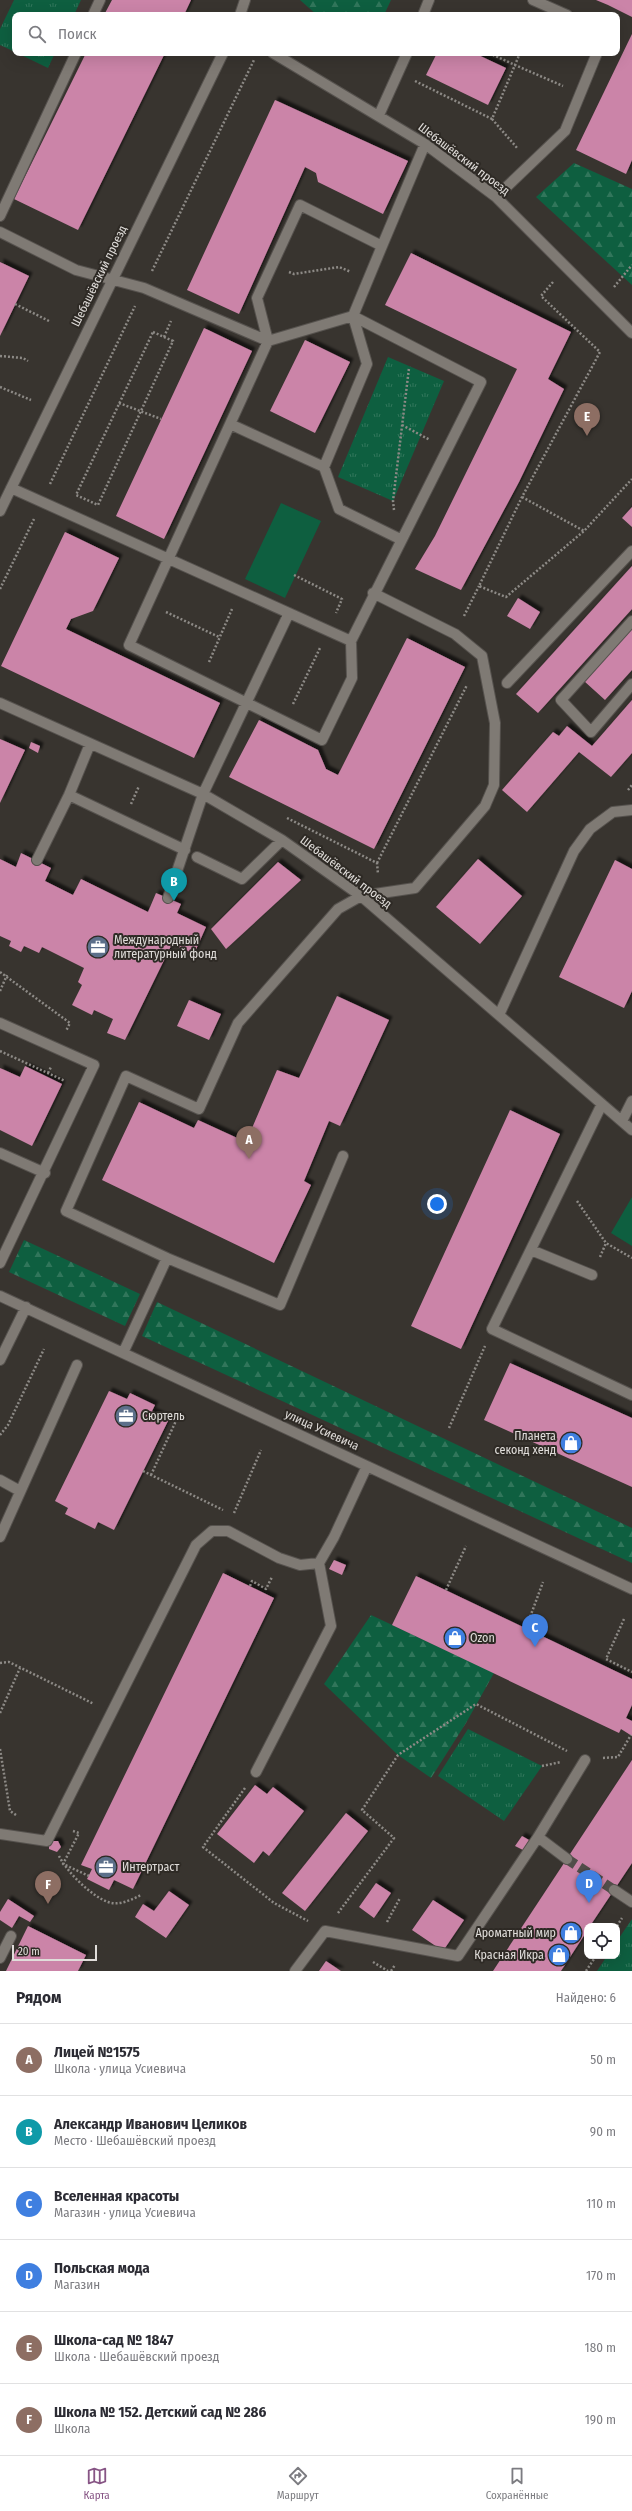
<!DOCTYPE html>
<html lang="ru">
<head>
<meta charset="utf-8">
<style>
  body { margin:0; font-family:"Fira Sans Condensed",sans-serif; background:#f2f2f3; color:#2b2b33 }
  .controls { position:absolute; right:12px; bottom:12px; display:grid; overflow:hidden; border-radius:8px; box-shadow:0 4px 16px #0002 }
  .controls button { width:36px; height:36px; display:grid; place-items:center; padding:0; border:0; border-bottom:1px solid #e1e1e2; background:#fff; color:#2b2b33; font:20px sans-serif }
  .scale { position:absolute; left:12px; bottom:10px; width:85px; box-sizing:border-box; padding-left:4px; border:2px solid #e0ddda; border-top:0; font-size:11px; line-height:14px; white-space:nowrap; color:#e0ddda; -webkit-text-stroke:3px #2e2a25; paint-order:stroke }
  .you { position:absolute; left:437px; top:1204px; width:14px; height:14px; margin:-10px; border:3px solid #fff; border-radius:50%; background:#1a73e8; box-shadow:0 0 0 6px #1a73e833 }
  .badge { display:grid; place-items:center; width:26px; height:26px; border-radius:50%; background:#875585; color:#fff; font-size:13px; font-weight:700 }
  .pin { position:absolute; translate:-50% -33px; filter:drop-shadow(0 1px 2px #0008) }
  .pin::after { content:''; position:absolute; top:21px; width:14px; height:12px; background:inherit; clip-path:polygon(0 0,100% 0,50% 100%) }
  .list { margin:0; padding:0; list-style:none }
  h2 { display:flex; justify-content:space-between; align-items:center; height:52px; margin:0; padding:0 16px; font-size:17px }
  h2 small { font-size:13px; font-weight:400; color:#7c7c81 }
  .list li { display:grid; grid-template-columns:26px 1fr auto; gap:12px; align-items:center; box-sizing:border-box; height:72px; padding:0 16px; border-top:1px solid #e1e1e2 }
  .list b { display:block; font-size:15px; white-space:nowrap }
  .list p { margin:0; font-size:13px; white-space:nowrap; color:#7c7c81 }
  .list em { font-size:13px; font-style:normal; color:#7c7c81 }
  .icon { flex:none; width:22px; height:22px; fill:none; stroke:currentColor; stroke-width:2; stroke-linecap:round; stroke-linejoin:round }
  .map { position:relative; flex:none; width:632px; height:1971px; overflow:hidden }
  .search { position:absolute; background:#fff; box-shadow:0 4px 16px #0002; left:12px; right:12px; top:12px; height:44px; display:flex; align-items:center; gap:10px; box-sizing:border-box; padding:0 14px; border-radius:8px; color:#7c7c81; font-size:15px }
  .sheet { height:484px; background:#fff }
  nav { display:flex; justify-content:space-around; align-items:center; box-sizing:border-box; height:56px; border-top:1px solid #e1e1e2; background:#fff; font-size:11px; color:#7c7c81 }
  nav a { display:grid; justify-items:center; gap:2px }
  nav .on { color:#875585 }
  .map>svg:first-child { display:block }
</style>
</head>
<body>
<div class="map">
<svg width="632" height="1971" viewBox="0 0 632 1971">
  <defs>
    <pattern id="forest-firs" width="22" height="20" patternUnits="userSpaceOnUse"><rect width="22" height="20" fill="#0e5f40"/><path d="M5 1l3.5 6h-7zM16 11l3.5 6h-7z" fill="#31765b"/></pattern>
    <pattern id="park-tufts" width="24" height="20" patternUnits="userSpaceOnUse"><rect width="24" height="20" fill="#0e5f40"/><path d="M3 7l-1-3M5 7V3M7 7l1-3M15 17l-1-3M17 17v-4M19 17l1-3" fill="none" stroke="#31765b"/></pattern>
    <filter id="shadow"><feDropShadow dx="3.5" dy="-3.5" stdDeviation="1" flood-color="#0009"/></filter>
  </defs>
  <rect width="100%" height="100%" fill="#38342f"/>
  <!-- forest -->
  <path fill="url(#forest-firs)" d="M300,0H391L384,15H317Z
    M574,163L632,189V285L536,197Z
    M24,1240L140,1294L125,1326L9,1272Z
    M157,1302L632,1528V1563L142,1336Z
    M371,1615L494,1673L466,1723L431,1778L398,1755L324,1684Z"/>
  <!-- park -->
  <path fill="url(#park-tufts)" d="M14,0H81L74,15H15V52L0,45V29Z
    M17,53H55L48,68Z
    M388,357L444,381L393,501L338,477Z
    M468,1729L542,1766L504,1821L438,1776Z
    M632,1919V1971H597L607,1956H617V1941Z"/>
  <!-- pitch -->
  <path fill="#0e5f40" d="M281,503L321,521L285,598L245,579Z
    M632,1197V1246L611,1233Z"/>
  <!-- building -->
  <path fill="#cb84a8" filter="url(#shadow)" d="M112,0H191L184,15H104Z
    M596,0H632V17L608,5Z
    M632,34V160L626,174L576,150Z
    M86,53H165L78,230L14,199Z
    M437,53H474L506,68L488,105L426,75Z
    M275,100L408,161L383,214L318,182L316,173L305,167L239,314L187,290Z
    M411,253L571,332L548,379L564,389L519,482L461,590L415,569L435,536L517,369L385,305Z
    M0,262L29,276L0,336Z
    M204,328L252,351L164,539L116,516Z
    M305,340L350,362L315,433L270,411Z
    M632,507V527L622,518Z
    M65,532L119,558L93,611L71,619L66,629L220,703L194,758L1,666Z
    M632,566V609L538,713L516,694Z
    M518,598L540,612L530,629L507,616Z
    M632,629V670L605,700L584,681Z
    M407,638L465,667L374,849L229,777L259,720L318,750L326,769L338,775Z
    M632,700V753L611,777L579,752L527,812L502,790L553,732L559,736L567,726L592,746Z
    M0,739L25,750L0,803Z
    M31,742L40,746L38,753L29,748Z
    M21,853L51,868L45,881L73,895L81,879L148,912L156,893L181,904L177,913L206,927L194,954L172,944L125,1040L107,1033L113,1019L94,1010L92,1015L72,1005L82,985L78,982L84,968L42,947L39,953L24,946L21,952L9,946L11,941L0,936V859L16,867Z
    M478,859L522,896L480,944L436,907Z
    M615,860L632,869V991L624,1008L559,977Z
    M278,862L301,880L226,949L211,929Z
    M337,996L389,1020L340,1126L329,1121L304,1181L311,1185L274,1263L102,1180L139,1102L194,1128L198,1120L246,1142L277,1070L299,1078Z
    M189,1000L221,1014L209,1040L177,1026Z
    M25,1066L62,1084L32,1146L0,1130V1068L20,1077Z
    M510,1110L560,1134L461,1349L411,1326Z
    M510,1363L632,1418V1487L484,1420Z
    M109,1391L127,1399L130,1393L155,1405L152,1411L169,1419L114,1530L98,1522L95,1529L65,1514L68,1508L55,1501Z
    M334,1560L346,1565L342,1575L329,1569Z
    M223,1573L274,1598L133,1889L114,1880L109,1890L87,1879L92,1869L81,1865Z
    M416,1576L632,1679V1705L626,1718L632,1721V1736L621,1729L619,1733L392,1625Z
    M632,1760V1863L590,1926H587V1931L561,1971H493Z
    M255,1785L267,1794L273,1787L304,1811L269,1856L263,1851L254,1863L217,1834Z
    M346,1813L368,1831L305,1911L282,1893Z
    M522,1836L529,1840L523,1850L515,1846Z
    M53,1841H58L61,1847L57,1852L49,1849V1844Z
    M376,1883L391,1893L374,1918L359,1907Z
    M169,1891L189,1905L166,1938L135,1917L143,1904L154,1911Z
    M8,1899L34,1916L30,1922L19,1916L12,1928L0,1920V1912Z
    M433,1900L464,1920L443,1951L412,1930Z
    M28,1926L86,1955L78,1971H6Z
    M326,1961L341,1971H319Z"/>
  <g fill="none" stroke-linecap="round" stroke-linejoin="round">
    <!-- minor-tunnel -->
    <path stroke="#514d49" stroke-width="10" stroke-dasharray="10 5" stroke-linecap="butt" d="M567,1859L614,1890"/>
    <!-- minor casing -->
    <g stroke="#56524e" stroke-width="12">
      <path id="minor" d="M533,0L567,15
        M93,15L100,0
        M240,15L245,0
        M423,15L429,0
        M273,53L425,144L496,197L632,333
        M379,115L407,53
        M496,197L565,131L597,53
        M0,216L76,53
        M0,232L76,270L144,288L268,341L257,298L300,205L382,246L425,144
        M353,316L481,382L351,641L352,678L322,740L129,645L268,341L353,316L382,246
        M230,424L324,467L339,509L400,539
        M324,467L367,364L353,316
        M11,488L351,641
        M0,511L223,53
        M632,621L561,700L591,732L632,684
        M507,683L632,551
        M0,703L203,794L282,840L361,896L632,1130
        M69,795L185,850
        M197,857L242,879L282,840
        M37,860L69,795L90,744
        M168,898L203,794L289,613
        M499,1015L574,851L590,829L613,812L632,810
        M0,1023L94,1065L0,1263
        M602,1104L492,1329L632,1395
        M622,1121L632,1101
        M0,1153L45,1173
        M531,1250L592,1275
        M167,1258L66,1211L126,1076L199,1109L238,1023L338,909L361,896L415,888L485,806L494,785L495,723L482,656L455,634L373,593
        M0,1296L632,1589
        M123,1353L167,1258L280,1305L343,1156
        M0,1360L26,1307
        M0,1480L20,1491
        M0,1537L77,1365
        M256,1772L331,1626L319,1563
        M0,1834L47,1841L196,1545L212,1531H228L279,1558L300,1565L319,1563L334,1537L367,1466
        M538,1837L567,1859
        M614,1890L632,1902
        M0,1958L11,1936
        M295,1971L325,1931L458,1956L538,1837L585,1760"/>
    </g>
    <!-- path -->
    <path stroke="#8d8a86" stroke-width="2.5" stroke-dasharray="2 2" stroke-linecap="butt" d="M489,53L515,65L520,53
      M415,81L492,119L515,65L563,86
      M492,119L518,149
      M152,271L254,60
      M289,272L294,274L339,267L351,272
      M553,282L541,296L600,352L522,497L479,586L506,597L584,531L632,479
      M614,287L632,265
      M15,304L49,321
      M153,332L173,341L98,505L76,495Z
      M164,337L171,321
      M0,356L23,358L28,361
      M0,387L31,400
      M119,403L161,419
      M402,425L430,440
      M50,484L135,306
      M522,497L584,531
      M394,510L393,501L409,368
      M294,575L342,599L336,613
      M0,589L34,519
      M166,612L219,637
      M464,616L479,586
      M209,662L232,609
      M293,704L320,648
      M628,790L632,785
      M131,804L139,786
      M287,818L377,863L378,874
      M377,863L467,685
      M0,972L70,1023L66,1031
      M0,991L7,975
      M0,1051L65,1081
      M48,1073L51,1067
      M577,1201L606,1243L632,1258
      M600,1257L606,1243
      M449,1428L485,1346
      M0,1435L8,1425L44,1349
      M143,1471L223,1510
      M151,1475L180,1412
      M234,1513L261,1450
      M250,1586L252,1581L266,1589L272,1577
      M446,1590L466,1546
      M624,1619L606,1659L632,1672
      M526,1628L543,1582
      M0,1663L9,1662L94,1704
      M0,1713L20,1668
      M0,1749L10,1811L16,1815
      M603,1758L618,1757L631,1735
      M542,1766L561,1762
      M245,1788L203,1847L274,1903L308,1921
      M73,1831L79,1833L63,1864L89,1876
      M59,1856C67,1872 91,1896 108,1902C119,1906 131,1900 141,1895
      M338,1913L394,1838L362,1810L398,1755L476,1704L567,1751
      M387,1922L400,1898
      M617,1926L622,1918
      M373,1962L388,1971
      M391,1971L395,1965
      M586,1971L596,1956"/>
    <!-- minor -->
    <use href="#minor" stroke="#7f7a74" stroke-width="10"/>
  </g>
  <!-- icons -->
  <defs>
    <g id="office-disc" transform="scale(1.15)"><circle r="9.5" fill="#5c6f8a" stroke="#2e2a25"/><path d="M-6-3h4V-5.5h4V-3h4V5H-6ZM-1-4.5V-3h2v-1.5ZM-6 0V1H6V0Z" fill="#fff"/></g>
    <g id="shop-disc" transform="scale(1.15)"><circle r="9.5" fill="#3f7fe0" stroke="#2e2a25"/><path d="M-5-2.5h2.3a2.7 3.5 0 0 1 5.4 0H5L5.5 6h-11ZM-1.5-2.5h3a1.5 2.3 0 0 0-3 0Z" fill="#fff"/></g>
  </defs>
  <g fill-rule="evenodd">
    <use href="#office-disc" x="98" y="947"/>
    <use href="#office-disc" x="126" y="1416"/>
    <use href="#shop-disc" x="571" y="1443"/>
    <use href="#shop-disc" x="455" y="1638"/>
    <use href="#office-disc" x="106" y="1867"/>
    <use href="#shop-disc" x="571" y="1933"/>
    <use href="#shop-disc" x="559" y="1955"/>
  </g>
  <g text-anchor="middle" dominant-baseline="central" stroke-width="4" stroke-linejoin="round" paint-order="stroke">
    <!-- street labels -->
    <g font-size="12" fill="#e0ddda" stroke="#2e2a25">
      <text transform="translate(464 159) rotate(37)">Шебашёвский проезд</text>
      <text transform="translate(99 276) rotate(-64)">Шебашёвский проезд</text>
      <text transform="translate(346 872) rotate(37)">Шебашёвский проезд</text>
      <text transform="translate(322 1430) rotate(25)">улица Усиевича</text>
    </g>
    <!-- poi labels -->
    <g font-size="12" fill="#e0ddda" stroke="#2e2a25" text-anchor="start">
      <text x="114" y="940">Международный<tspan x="114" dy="14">литературный фонд</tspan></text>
      <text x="142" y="1416">Сюртель</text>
      <text x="556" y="1436" text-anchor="end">Планета<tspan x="556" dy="14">секонд хенд</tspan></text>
      <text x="470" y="1638">Ozon</text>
      <text x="122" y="1867">Интертраст</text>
      <text x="556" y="1933" text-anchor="end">Ароматный мир</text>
      <text x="544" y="1955" text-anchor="end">Красная Икра</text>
    </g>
  </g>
</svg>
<div class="controls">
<button><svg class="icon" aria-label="locate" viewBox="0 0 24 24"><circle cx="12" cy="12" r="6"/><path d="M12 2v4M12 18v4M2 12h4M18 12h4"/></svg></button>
</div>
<div class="scale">20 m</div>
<div class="you"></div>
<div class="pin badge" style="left:249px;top:1159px;background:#8d6e63">A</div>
<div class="pin badge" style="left:174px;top:901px;background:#0f9aa8">B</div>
<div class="pin badge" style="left:535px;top:1647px;background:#3f7fe0">C</div>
<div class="pin badge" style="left:589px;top:1903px;background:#3f7fe0">D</div>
<div class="pin badge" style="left:587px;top:436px;background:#8d6e63">E</div>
<div class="pin badge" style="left:48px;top:1904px;background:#8d6e63">F</div>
<div class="search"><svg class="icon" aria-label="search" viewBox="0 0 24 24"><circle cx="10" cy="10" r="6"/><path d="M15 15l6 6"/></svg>Поиск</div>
</div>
<section class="sheet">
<h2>Рядом<small>Найдено: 6</small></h2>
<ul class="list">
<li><span class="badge" style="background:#8d6e63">A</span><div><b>Лицей №1575</b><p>Школа · улица Усиевича</p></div><em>50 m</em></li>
<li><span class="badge" style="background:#0f9aa8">B</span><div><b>Александр Иванович Целиков</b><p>Место · Шебашёвский проезд</p></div><em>90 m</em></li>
<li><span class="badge" style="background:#3f7fe0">C</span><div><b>Вселенная красоты</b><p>Магазин · улица Усиевича</p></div><em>110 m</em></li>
<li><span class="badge" style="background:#3f7fe0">D</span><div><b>Польская мода</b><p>Магазин</p></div><em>170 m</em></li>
<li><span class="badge" style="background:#8d6e63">E</span><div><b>Школа-сад № 1847</b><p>Школа · Шебашёвский проезд</p></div><em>180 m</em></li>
<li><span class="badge" style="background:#8d6e63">F</span><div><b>Школа № 152. Детский сад № 286</b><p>Школа</p></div><em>190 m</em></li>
</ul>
</section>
<nav>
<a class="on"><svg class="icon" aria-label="map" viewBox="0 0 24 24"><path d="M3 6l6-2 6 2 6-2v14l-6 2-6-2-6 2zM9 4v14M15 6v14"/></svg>Карта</a>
<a><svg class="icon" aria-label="directions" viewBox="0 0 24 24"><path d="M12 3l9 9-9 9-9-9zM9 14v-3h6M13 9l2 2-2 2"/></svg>Маршрут</a>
<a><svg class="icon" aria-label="saved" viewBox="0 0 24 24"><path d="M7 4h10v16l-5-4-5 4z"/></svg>Сохранённые</a>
</nav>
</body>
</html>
